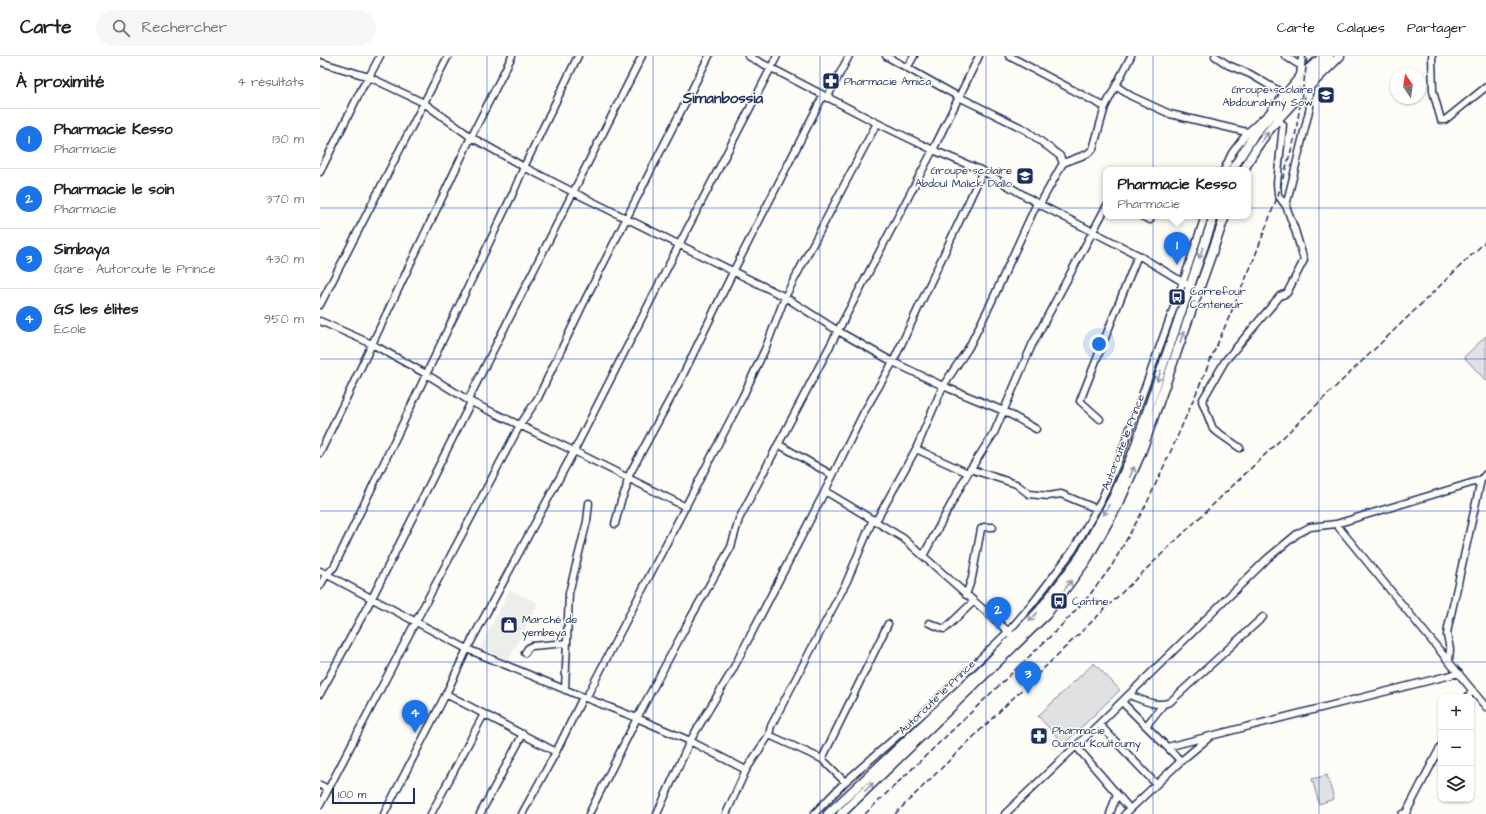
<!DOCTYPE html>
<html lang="fr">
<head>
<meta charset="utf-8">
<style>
  body { margin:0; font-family:"Architects Daughter",sans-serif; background:#f6f6f6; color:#202124 }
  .controls { position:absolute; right:12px; bottom:12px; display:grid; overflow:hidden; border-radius:8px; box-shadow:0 1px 3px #0004 }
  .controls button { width:36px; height:36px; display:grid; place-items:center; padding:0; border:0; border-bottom:1px solid #e0e0e0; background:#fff; color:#202124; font:20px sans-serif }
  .compass { position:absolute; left:1070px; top:12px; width:36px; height:36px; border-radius:50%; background:#fff; box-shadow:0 1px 3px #0004; rotate:347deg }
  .scale { position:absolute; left:12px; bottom:10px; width:83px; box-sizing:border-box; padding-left:4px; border:2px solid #1b2f5e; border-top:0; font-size:11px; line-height:14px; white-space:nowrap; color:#1b2f5e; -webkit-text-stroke:3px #fdfcf7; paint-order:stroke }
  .you { position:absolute; left:779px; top:288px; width:14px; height:14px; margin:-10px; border:3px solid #fff; border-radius:50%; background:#1a73e8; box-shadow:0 0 0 6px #1a73e833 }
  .badge { display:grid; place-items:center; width:26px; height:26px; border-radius:50%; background:#1a73e8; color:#fff; font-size:13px; font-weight:700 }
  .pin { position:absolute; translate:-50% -33px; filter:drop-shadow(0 1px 2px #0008) }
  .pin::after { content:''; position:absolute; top:21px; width:14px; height:12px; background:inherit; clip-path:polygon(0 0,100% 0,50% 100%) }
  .popup { position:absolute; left:783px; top:111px; width:148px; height:52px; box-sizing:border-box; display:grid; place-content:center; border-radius:8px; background:#fff; filter:drop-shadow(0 1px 3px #0005); font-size:13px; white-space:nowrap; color:#757577 }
  .popup b { font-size:15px; color:#202124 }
  .popup::after { content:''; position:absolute; left:50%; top:100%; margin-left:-8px; border:8px solid transparent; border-top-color:#fff }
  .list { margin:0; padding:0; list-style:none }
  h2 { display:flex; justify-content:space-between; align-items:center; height:52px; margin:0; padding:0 16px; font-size:17px }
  h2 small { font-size:13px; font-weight:400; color:#757577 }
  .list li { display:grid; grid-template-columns:26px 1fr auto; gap:12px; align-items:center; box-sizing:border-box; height:60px; padding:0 16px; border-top:1px solid #e0e0e0 }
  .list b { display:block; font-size:15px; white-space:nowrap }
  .list p { margin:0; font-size:13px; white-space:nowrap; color:#757577 }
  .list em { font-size:13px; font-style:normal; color:#757577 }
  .icon { flex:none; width:22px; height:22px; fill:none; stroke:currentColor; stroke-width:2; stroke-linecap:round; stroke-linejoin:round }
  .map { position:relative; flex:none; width:1166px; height:758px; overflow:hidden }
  header { display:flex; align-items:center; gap:24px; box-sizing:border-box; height:56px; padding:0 20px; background:#fff; border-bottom:1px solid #e0e0e0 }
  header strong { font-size:19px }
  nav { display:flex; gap:22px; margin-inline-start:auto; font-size:14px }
  .search { width:280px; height:36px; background:#f6f6f6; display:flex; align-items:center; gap:10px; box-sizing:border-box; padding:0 14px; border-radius:22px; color:#757577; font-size:15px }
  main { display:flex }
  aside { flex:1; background:#fff }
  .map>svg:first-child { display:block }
</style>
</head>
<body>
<header>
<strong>Carte</strong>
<div class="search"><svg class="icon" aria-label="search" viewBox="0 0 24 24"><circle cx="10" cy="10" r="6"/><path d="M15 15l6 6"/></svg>Rechercher</div>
<nav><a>Carte</a><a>Calques</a><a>Partager</a></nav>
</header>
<main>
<aside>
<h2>À proximité<small>4 résultats</small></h2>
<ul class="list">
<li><span class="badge">1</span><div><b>Pharmacie Kesso</b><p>Pharmacie</p></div><em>130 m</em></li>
<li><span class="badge">2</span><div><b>Pharmacie le soin</b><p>Pharmacie</p></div><em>370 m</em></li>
<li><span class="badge">3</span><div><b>Simbaya</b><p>Gare · Autoroute le Prince</p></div><em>430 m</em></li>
<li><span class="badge">4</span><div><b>GS les élites</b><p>École</p></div><em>950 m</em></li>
</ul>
</aside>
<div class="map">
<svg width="1166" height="758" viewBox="0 0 1166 758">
  <rect width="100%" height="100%" fill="#fdfcf7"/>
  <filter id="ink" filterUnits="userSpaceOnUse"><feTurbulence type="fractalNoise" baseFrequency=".025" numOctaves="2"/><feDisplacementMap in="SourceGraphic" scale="8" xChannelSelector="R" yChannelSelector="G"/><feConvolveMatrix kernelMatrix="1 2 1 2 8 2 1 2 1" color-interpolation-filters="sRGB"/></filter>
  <g filter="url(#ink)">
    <!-- built -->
    <path fill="#edeeec" d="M190,534L218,547L188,605L160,591Z
      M11,737L24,743L22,747L9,741Z"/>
    <!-- green -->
    <path fill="#e0e1e3" stroke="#7e88a0" d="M1166,280V325L1144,301Z
      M774,607L800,634L744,688L718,660Z
      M1007,719L1014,743L999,748L992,723Z"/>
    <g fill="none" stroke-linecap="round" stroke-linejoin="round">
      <!-- minor casing -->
      <g stroke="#1b2f5e" stroke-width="9">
        <path id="minor" d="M428,0L557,67L613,94L663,115L717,147L818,199L866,228
          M566,0L639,41L706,74L740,100L743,107L720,148
          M689,0L785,51
          M895,0L908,9L930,18L964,38
          M965,0L981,10
          M1112,0L1113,35L1121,64H1125L1166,31
          M0,6L49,21L104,47L151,81L204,111L253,136L465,241L518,275L573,306L623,330L684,355L716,373
          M587,12L594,0
          M980,20L982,0
          M796,30L811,40L850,58L931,77
          M507,42L529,0
          M743,107L767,98L773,93L785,51L811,0
          M904,114L912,97L928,76L948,58L981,18L1002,0
          M0,116L42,32L49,21L60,0
          M966,150L990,51L988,45L990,31
          M821,160L830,164
          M0,249L128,0
          M0,265L52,288L106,318L151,346L254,395L366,451
          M148,344L322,0
          M780,363L760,345L818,199
          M458,388L512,419
          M920,392L893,373L882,345L905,305L960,240L967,237L984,204L975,174L966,150L958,139L957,127L963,69L958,64
          M596,393L648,417
          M0,397L151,81L192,0
          M650,413L696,428L709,438L728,440L741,438L777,453
          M505,435L583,482L690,577
          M556,465L596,393L623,330L649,291L671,247L717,147
          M295,468L301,445L306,433L308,421L361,323L413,216L503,40
          M1016,468L1161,424
          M603,500L648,417L674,377L712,289L786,151
          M0,515L147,593L126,638L64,758
          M0,530L6,519L14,511L193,137L204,111L258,0
          M646,539L652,522L661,473L664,471H673
          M609,567L624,573L626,572L654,545
          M205,597L208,592L212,590L247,587
          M1129,604L1130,593L1127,579L1128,572L1161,424L1166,418
          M245,634L249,537L267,465L269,447
          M0,638L52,542L151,346
          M126,638L236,696
          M809,639C823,644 837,652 850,646L943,561
          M1148,641L1152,634
          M266,642L423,340L446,291L465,241L557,67
          M802,646L847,691L1139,617
          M779,668L836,728
          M826,670L843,649
          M449,679L502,703L525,726
          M756,690L797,738L790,758
          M847,691L861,705
          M502,703L568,568
          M426,714L370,685L317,662L263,641L147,593L254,395L359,189L457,0
          M0,729L8,733
          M797,738L810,753
          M0,749L96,565L200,369L218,342L266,242L389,0
          M111,758L164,658
          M160,758L203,678
          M202,758L236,696L263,641
          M269,758L317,662L370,563L411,491L419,463L613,94L659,0
          M337,758L370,685L412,615L505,435L544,356L573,306L663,115
          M406,758L426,714L449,679L451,670L527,525L553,463
          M494,758L525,726L608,653L688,576L713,547L753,494L780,447L799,403L863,226L885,160
          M685,758L779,668L948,502L977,478L990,471L1016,468L1166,651
          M805,758L861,705L891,680
          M1082,758L1086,757L1121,690"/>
      </g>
      <!-- major casing -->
      <g stroke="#1b2f5e" stroke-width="11">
        <path id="major" d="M912,114L935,77L953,57L1009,0
          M924,114C945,69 986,35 1020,0
          M508,758L668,608L720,554L760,501L793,442L814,394L894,160
          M521,758L726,559L766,505L800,445L821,397L905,160"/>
      </g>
      <!-- minor -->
      <use href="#minor" stroke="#fdfcf7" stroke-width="6"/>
      <!-- major -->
      <use href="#major" stroke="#fdfcf7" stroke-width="8"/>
      <!-- rail -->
      <path stroke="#1b2f5e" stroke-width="1.5" stroke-dasharray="6 3" stroke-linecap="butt" d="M545,758L739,572L768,541L791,511L826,449L855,386L932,208L958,139L975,81L988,0
        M575,758C770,565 969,377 1166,185"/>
    </g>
    <!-- one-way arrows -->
    <defs><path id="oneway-shaft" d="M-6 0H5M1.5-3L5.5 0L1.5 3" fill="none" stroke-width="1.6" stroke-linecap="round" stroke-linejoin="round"/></defs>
    <g stroke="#8c96aa">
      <use href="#oneway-shaft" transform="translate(945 81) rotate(-53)"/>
      <use href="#oneway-shaft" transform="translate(881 197) rotate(109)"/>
      <use href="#oneway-shaft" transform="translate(862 281) rotate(-70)"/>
      <use href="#oneway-shaft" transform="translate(839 320) rotate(109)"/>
      <use href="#oneway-shaft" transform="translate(812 416) rotate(-67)"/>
      <use href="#oneway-shaft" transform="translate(786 454) rotate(119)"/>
      <use href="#oneway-shaft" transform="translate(748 529) rotate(-53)"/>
      <use href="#oneway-shaft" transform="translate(713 561) rotate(134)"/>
      <use href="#oneway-shaft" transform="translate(549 731) rotate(-44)"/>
    </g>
  </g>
  <!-- grid -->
  <path fill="none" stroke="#1d4ed8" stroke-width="1" stroke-opacity="0.55" d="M167,0V758M333,0V758M500,0V758M666,0V758M833,0V758M999,0V758M0,152H1166M0,303H1166M0,455H1166M0,606H1166"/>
  <!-- icons -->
  <defs>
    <g id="pharmacy-square" transform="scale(0.9)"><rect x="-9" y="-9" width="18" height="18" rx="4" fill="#1b2f5e" stroke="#fdfcf7"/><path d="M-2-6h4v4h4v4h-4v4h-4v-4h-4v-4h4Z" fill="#fff"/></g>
    <g id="school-square" transform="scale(0.9)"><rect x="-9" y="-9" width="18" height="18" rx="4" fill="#1b2f5e" stroke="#fdfcf7"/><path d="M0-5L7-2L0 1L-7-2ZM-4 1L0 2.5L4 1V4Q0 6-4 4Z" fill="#fff"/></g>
    <g id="bus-square" transform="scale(0.9)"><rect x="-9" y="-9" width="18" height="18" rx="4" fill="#1b2f5e" stroke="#fdfcf7"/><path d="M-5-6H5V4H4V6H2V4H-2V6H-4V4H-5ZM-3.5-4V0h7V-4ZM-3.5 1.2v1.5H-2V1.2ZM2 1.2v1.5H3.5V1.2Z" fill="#fff"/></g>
    <g id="shop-square" transform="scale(0.9)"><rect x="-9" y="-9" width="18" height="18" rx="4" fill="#1b2f5e" stroke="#fdfcf7"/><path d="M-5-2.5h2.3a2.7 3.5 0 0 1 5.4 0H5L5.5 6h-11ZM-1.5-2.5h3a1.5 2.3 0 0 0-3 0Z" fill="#fff"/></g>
  </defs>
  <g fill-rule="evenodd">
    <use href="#pharmacy-square" x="511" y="25"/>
    <use href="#school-square" x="1006" y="39"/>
    <use href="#school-square" x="705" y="120"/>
    <use href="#bus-square" x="857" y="241"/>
    <use href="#bus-square" x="739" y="545"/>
    <use href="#shop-square" x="189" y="569"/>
    <use href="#pharmacy-square" x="719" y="680"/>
  </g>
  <g text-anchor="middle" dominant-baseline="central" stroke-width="3" stroke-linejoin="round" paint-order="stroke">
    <!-- poi labels -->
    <g font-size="11" fill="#1b2f5e" stroke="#fdfcf7" text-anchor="start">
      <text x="524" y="25">Pharmacie Amica</text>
      <text x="993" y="33" text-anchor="end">Groupe scolaire<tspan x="993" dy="13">Abdourahimy Sow</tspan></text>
      <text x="692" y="114" text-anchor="end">Groupe scolaire<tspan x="692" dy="13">Abdoul Malick Diallo</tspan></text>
      <text x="870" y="235">Carrefour<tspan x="870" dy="13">Conteneur</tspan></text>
      <text x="752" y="545">Cantine</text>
      <text x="202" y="563">Marché de<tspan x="202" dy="13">yembeya</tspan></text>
      <text x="732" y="674">Pharmacie<tspan x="732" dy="13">Oumou Koultoumy</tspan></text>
    </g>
    <!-- street labels -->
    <g font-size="11" fill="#1b2f5e" stroke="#fdfcf7">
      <text transform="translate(803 386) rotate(-69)">Autoroute le Prince</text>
      <text transform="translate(617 641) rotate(-44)">Autoroute le Prince</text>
    </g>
    <!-- district labels -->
    <g font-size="15" font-weight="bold" fill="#1b2f5e" stroke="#fdfcf7">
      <text x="403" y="42">Simanbossia</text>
    </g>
  </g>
</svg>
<div class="controls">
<button>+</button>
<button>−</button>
<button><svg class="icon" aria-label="layers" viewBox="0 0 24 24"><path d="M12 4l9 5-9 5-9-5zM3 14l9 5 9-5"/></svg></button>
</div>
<svg class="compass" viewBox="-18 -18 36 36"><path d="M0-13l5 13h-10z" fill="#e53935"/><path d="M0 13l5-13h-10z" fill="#757577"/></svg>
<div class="scale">100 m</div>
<div class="you"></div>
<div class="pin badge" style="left:857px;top:209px">1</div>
<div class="popup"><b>Pharmacie Kesso</b>Pharmacie</div>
<div class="pin badge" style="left:678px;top:574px">2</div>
<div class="pin badge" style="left:708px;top:638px">3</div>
<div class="pin badge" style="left:95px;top:677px">4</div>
</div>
</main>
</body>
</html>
